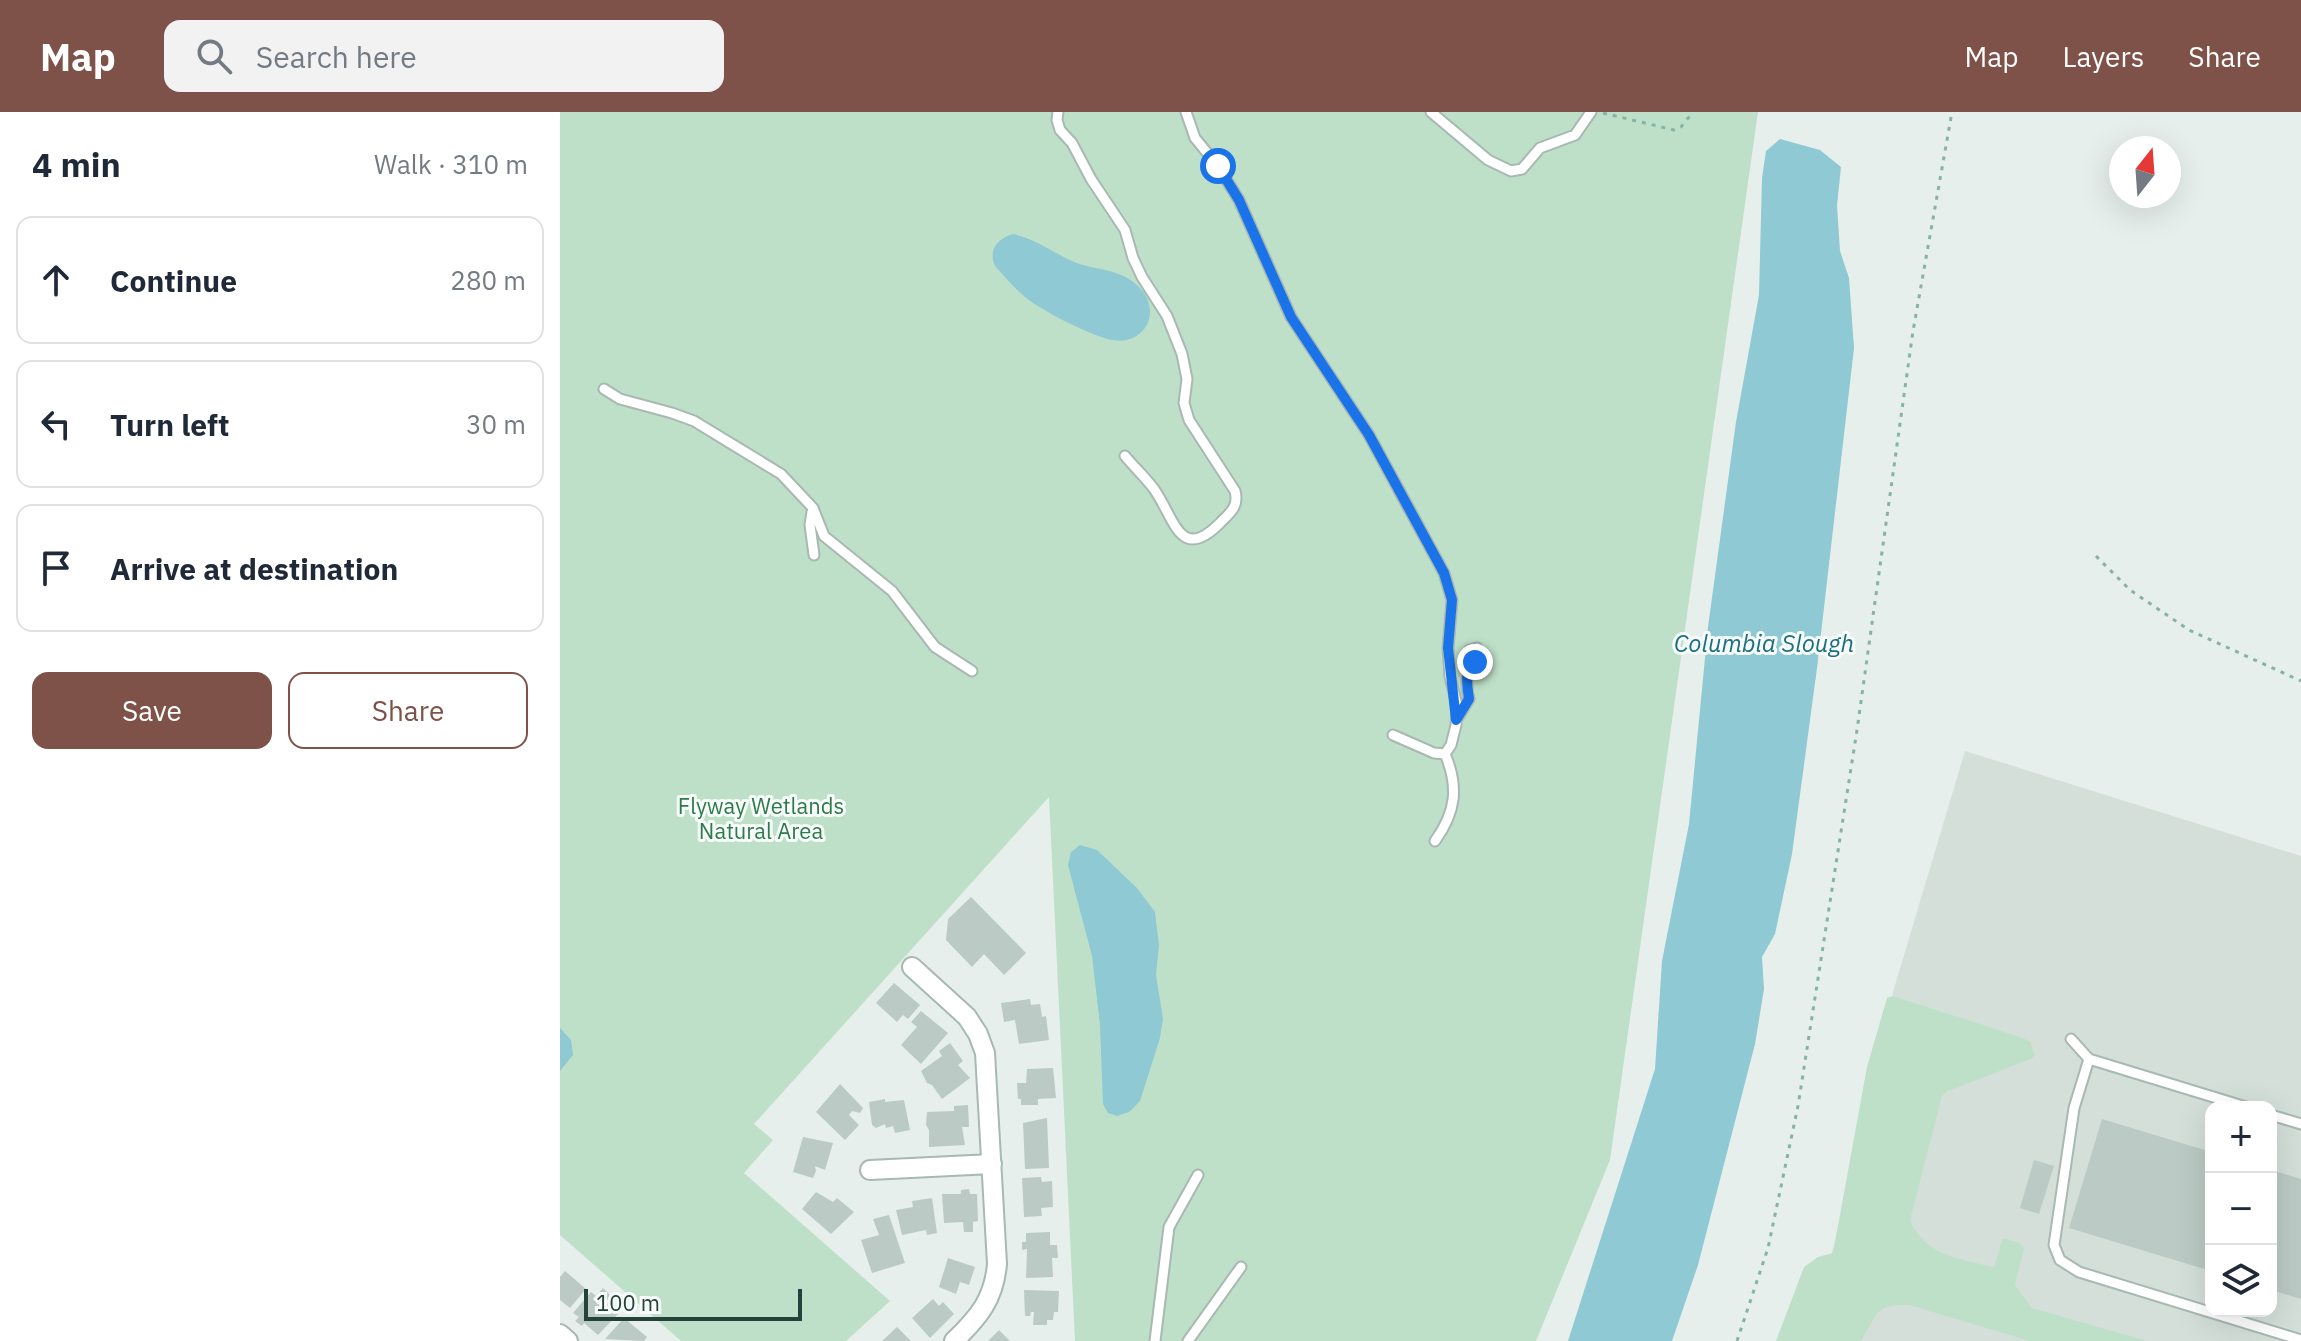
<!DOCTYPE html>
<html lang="en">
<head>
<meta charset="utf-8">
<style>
  body { margin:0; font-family:"IBM Plex Sans",sans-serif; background:#f2f2f3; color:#1f2937 }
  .controls { position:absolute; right:24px; bottom:24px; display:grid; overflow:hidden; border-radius:16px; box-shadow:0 8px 32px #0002 }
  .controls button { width:72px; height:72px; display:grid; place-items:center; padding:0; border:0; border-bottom:2px solid #e0e1e3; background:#fff; color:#1f2937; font:40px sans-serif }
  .compass { position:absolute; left:1549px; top:24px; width:72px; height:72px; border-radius:50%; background:#fff; box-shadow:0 8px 32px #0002; rotate:17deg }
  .scale { position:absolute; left:24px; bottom:20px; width:218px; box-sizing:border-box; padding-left:8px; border:4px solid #24423a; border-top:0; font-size:22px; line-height:28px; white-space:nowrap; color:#24423a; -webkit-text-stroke:6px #f7fbf9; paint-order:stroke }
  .stop { position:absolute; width:24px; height:24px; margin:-18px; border:6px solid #1a73e8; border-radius:50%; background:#fff }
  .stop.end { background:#1a73e8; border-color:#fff; box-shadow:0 2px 8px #0008 }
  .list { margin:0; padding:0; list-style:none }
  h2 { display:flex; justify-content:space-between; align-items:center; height:104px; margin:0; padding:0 32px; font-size:34px }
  h2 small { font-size:26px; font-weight:400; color:#747a83 }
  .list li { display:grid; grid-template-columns:52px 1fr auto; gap:24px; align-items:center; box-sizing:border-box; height:128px; margin:0 16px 16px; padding:0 16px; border:2px solid #e0e1e3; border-radius:16px }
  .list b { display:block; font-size:30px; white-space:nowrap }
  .list em { font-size:26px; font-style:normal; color:#747a83 }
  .actions { display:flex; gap:16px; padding:24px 32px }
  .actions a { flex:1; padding:18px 0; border:2px solid #7f5249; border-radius:16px; text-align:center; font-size:28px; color:#7f5249 }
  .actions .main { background:#7f5249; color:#fff }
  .icon { flex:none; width:44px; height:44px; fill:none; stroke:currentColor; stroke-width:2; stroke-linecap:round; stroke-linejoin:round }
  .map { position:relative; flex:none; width:1741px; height:1229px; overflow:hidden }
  header { display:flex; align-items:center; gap:48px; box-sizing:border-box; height:112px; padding:0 40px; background:#7f5249; color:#fff }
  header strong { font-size:38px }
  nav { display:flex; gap:44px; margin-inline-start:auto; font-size:28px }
  .search { width:560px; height:72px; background:#f2f2f3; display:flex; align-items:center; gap:20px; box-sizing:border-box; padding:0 28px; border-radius:16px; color:#747a83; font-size:30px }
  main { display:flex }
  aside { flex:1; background:#fff }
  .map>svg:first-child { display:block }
</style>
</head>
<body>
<header>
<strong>Map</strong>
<div class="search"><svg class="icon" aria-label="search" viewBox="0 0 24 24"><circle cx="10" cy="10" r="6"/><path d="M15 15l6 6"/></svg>Search here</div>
<nav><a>Map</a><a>Layers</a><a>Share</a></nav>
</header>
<main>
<aside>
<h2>4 min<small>Walk · 310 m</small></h2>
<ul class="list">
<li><svg class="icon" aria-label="ahead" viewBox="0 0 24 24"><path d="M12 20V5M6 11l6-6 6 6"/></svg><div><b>Continue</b></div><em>280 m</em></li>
<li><svg class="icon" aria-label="left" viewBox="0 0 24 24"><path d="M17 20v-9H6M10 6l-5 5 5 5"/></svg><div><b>Turn left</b></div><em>30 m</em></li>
<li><svg class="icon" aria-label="arrive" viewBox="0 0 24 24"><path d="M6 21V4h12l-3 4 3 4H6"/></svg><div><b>Arrive at destination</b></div></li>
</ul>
<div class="actions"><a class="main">Save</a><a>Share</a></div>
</aside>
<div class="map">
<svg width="1741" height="1229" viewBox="0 0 1741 1229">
  <rect width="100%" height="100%" fill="#e6efeb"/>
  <!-- built -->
  <path fill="#d4dfda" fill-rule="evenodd" d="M1405,639L1741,744V1229H1243L1273,1137L1333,880ZM1651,995H1711V1199H1651Z"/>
  <!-- green -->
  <path fill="#bfe0c8" d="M0,0H1198L1050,1048L976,1229H515L489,685L194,1012L213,1028L184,1061L330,1189L286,1229H121L0,1123Z
    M1333,884L1463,926L1470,930L1475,943L1473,946L1386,980L1382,984L1350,1108C1363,1143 1403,1148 1434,1155L1443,1126L1460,1131L1464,1137L1455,1173L1472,1196L1587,1229H1470L1349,1193C1315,1192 1317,1202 1301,1229H1216L1244,1155L1258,1145L1273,1141L1307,955L1327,886Z"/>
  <!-- water -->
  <path fill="#8ec9d4" d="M1220,27L1260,38L1281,55L1277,93L1280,139L1289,166L1294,236L1257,556L1232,742L1215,822L1202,845L1204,877L1195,932L1138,1153L1112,1229H1008L1095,957L1102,849L1129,712L1148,515L1176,310L1199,183L1202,66L1206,39Z
    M453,122C474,126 494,141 514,150C535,158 560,157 577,173C605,199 584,234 552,228C531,224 482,199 465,185C454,176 444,164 435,154C428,138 437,127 453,122Z
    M520,733L537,738L577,776L595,800L599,833L596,863L603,907L600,926L580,989L569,1000L557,1004L548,1001L543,992L540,913L532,844L508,753L511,740Z
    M0,916L11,928L13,943L0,959Z"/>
  <!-- building -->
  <path fill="#bbcac4" d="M411,785L466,841L444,863L424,842L412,855L386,828L388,807Z
    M334,871L360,893L348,907L343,903L337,910L316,891Z
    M470,887L471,893L480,892L482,905L486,904L489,928L459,932L455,908L444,910L441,891Z
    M361,899L388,921L361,952L341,933L357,915L351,910Z
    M390,931L403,949L398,953L410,966L382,987L372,973L367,971L361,959L382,944L379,939Z
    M493,956L496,986L478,987V993H461V987H458L457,971H466L467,957Z
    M280,972L303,996L300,1001L292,999L289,1003L299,1013L285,1028L256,1000Z
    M325,987V990L344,988L350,1018L335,1021L333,1014L326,1016L325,1012L316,1016L312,1013L309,990Z
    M408,993L409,1015H402L405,1033L369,1035V1018L366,1013L367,1000L394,999V994Z
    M487,1006L489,1056L465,1057L463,1011Z
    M1542,1007L1651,1040V1159L1509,1116Z
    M243,1025L273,1031L265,1058L255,1054L256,1059L253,1066L233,1060Z
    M1474,1048L1494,1054L1479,1102L1460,1096Z
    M1711,1058L1741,1067V1187L1711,1178Z
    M481,1065L482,1070L492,1069L493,1095L481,1096L482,1104L464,1105L462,1066Z
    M409,1077L410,1082H417L418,1109L413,1110V1120H404L403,1110L384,1111L382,1082H401V1078Z
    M256,1080L273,1090L277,1086L294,1100L271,1122L242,1097Z
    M372,1086L377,1121L367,1123L366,1118L342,1123L336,1098L353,1095L352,1089Z
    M329,1103L345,1151L312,1161L301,1128L319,1123L313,1107Z
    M490,1120V1133H497L498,1146H492L493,1165L466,1166L467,1137L462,1138V1130H466V1121Z
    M388,1146L415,1155L409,1173L400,1170L396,1182L379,1175Z
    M5,1159L26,1177L10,1196L0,1188V1165Z
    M43,1176L51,1184L46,1190L59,1201L38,1223L24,1211L22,1214L15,1209L19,1205L13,1201L31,1180L36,1184Z
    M464,1178L499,1179L498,1200H494L493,1208H487V1213H473L474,1200H471L470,1204H465Z
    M373,1187L379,1194L383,1190L394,1202L370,1226L352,1206Z
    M64,1206L87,1225L84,1229L45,1227Z
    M337,1215L351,1229H322Z
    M439,1218L450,1229H428Z"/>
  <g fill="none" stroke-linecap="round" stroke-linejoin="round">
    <!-- service casing -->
    <g stroke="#a8b8b2" stroke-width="13">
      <path id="service" d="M498,0L497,8L500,18L512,31L531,67L565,118L573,146L582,165L607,204L622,242L627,267L624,291L629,308L675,379C679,394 671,400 661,410C620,452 615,407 594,377C585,365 574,355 565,344
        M626,0L635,26L658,54L679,88L731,205L809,323L884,461L892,488L888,536L890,565L897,593L896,613L891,633L885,642L874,641L833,623
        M871,0L928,48L951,59L962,57L980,36L1015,23L1031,0
        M44,277L60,287L112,301L134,309L221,362L253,396L264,424L332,479L375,535L412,559
        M252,400L250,413L254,443
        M898,605L909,587C903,561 910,563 920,541L917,536L910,538V556
        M875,729C896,700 899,675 885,642
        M1511,927L1529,947L1686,995
        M1529,947L1514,996L1494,1133L1500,1148L1519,1160L1741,1228
        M1711,1003L1741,1012
        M595,1229L609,1115L638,1063
        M628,1229L681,1155"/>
    </g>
    <!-- minor casing -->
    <g stroke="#a8b8b2" stroke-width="22">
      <path id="minor" d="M352,855L407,905L418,922L425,941L437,1152C434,1187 419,1205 394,1229
        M310,1058L432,1052
        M0,1222L8,1229"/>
    </g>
    <!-- path -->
    <path stroke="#86b3a5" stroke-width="3" stroke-dasharray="4 6" stroke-linecap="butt" d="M1043,1L1114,18L1121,15L1133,0
      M1536,444L1570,478L1629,518L1741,569
      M1177,1229L1208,1136L1238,994L1297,618L1353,219L1392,0"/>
    <!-- service -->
    <use href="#service" stroke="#fff" stroke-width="9"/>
    <!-- minor -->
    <use href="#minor" stroke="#fff" stroke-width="18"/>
  </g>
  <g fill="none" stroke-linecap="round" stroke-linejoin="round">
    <!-- route -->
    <path stroke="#1a73e8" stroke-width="10" d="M658,54L679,88L731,205L809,323L884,461L892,488L888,536L896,608L909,587C907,572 904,562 915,550"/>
  </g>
  <g text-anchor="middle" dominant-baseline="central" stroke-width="6" stroke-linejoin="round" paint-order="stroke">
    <!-- park labels -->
    <g font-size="22" fill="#2d7a4b" stroke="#f7fbf9">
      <text x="201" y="693">Flyway Wetlands<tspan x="201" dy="25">Natural Area</tspan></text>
    </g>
    <!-- water labels -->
    <g font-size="24" font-style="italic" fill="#1c6f80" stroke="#f7fbf9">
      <text x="1204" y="531">Columbia Slough</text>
    </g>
  </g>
</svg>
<div class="controls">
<button>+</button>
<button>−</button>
<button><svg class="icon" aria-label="layers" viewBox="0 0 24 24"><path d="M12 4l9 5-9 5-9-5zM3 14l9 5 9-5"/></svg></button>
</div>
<svg class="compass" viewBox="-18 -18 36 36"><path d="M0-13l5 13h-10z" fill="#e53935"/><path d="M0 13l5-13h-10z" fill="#747a83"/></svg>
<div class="scale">100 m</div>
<div class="stop" style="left:658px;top:54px"></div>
<div class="stop end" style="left:915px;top:550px"></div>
</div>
</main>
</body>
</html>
